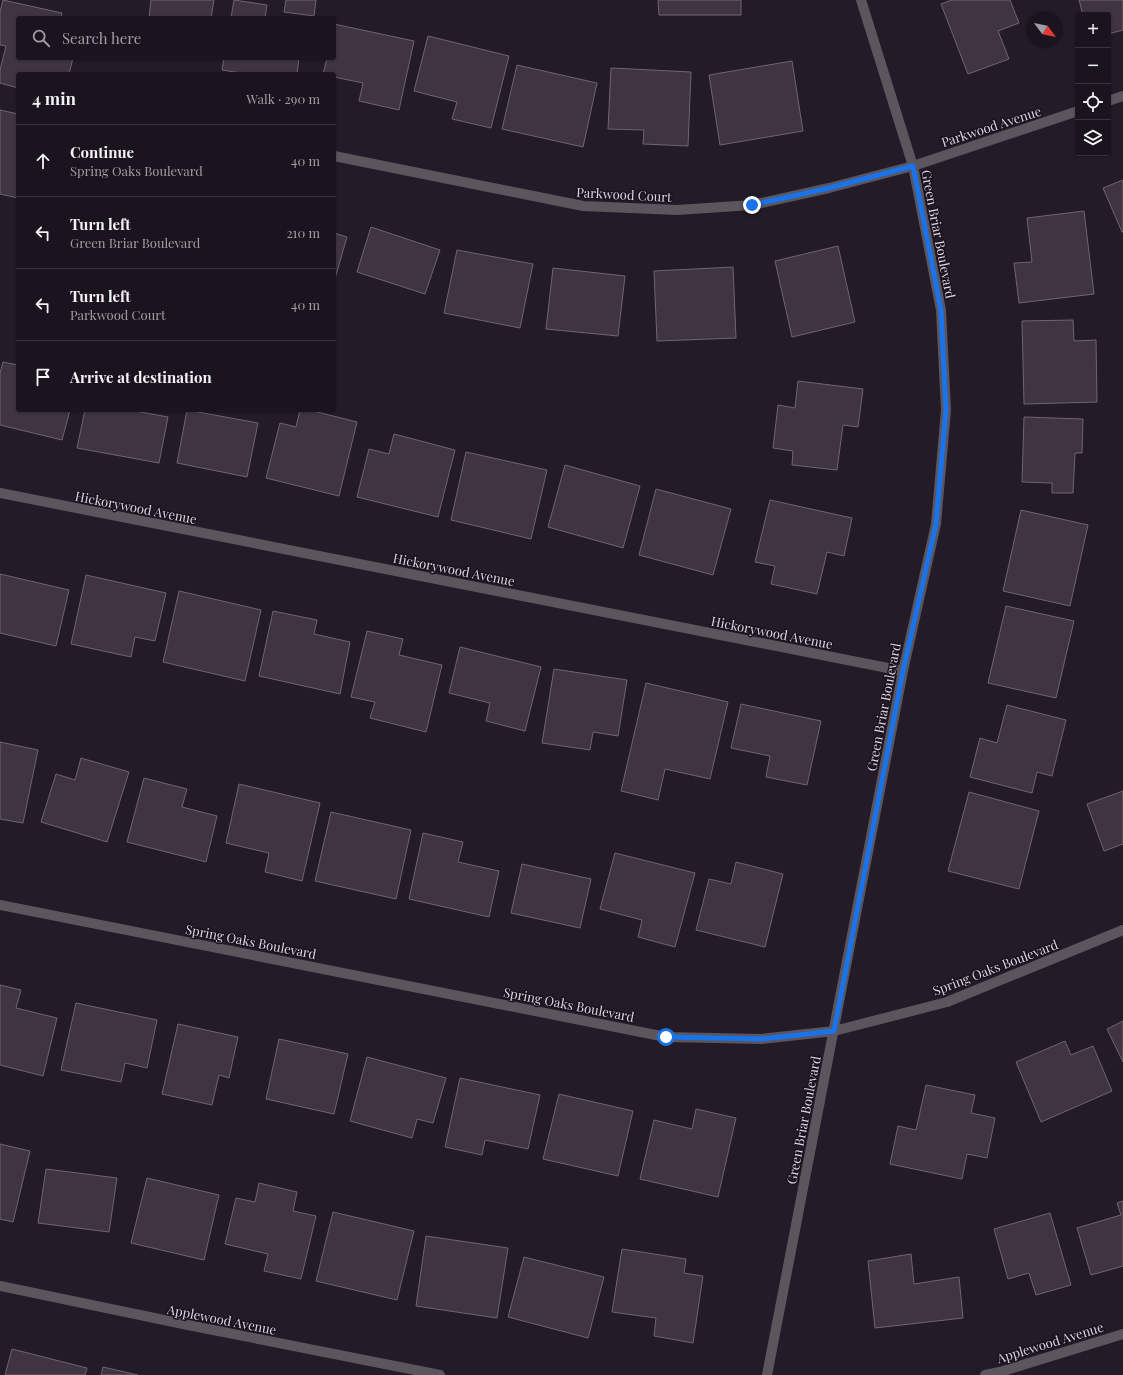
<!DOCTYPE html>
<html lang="en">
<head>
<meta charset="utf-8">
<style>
  body { margin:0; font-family:"Playfair Display",serif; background:#28212b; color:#f1f3f6 }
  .controls { position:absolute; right:12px; top:12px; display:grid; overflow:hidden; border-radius:4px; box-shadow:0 1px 3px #0004 }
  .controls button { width:36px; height:36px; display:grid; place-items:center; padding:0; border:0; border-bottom:1px solid #39333c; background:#1b141e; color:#f1f3f6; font:20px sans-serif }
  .compass { position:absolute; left:1027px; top:12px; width:36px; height:36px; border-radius:50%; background:#1b141e; box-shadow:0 1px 3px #0004; rotate:122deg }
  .stop { position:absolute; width:12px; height:12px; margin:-9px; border:3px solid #1a73e8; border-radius:50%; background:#fff }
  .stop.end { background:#1a73e8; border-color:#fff; box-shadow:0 1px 4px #0008 }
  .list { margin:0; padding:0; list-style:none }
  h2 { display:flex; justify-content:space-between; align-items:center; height:52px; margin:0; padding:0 16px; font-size:17px }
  h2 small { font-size:13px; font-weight:400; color:#a09ea4 }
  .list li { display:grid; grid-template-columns:26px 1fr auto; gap:12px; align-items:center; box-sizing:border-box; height:72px; padding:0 16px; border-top:1px solid #39333c }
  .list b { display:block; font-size:15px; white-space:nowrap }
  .list p { margin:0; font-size:13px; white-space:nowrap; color:#a09ea4 }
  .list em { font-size:13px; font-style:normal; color:#a09ea4 }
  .icon { flex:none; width:22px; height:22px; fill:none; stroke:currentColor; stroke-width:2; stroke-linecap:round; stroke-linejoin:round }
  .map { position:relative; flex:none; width:1123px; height:1375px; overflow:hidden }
  .search { position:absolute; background:#1b141e; box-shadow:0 1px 3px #0004; left:16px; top:16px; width:320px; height:44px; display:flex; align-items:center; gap:10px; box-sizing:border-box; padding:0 14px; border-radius:4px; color:#a09ea4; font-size:15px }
  .panel { position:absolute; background:#1b141e; box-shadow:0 1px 3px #0004; left:16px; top:72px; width:320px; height:340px; border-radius:4px }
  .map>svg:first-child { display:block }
</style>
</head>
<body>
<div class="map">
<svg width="1123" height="1375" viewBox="0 0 1123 1375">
  <rect width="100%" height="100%" fill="#241b28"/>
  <!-- building -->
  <path fill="#3e3442" stroke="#6f6473" d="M3,0L62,13L61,18H18V58H73L69,74H18V88L0,83V70L6,46L0,45V12Z
    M151,0H214L211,18H149Z
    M234,0L267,5L265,18H231Z
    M286,0H316L314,16L284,12Z
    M658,0H741V15H659Z
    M952,0H1010L1019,23L998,31L1009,59L968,74L941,4Z
    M1079,0H1123V30L1108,34V15H1083Z
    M334,24L414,41L399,110L359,101L363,83L334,77V74H323L327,58H334Z
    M428,36L509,56L491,128L452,119L457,102L414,91Z
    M224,58H299L297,74H247L222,70Z
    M792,61L803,131L720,145L709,75Z
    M517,65L597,83L583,147L502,129Z
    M611,68L691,72L688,146L643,144L644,130L608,129Z
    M0,110L18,114V198L0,194Z
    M1123,180V232H1122L1103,188Z
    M1084,211L1094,294L1019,303L1014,263L1032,262L1027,218Z
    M371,227L440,250L425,294L357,272Z
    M334,233L347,237L334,282Z
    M838,246L855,322L792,337L775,261Z
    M457,250L533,264L520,328L444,313Z
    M733,267L736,338L657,341L654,271Z
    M553,268L625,276L618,336L546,329Z
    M1073,320L1074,341L1096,340L1097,402L1024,404L1022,321Z
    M3,362L18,365V410H70L62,440L0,425V373Z
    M798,381L863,389L858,427L843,425L837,470L792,465L793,451L773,448L778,405L795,408Z
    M85,410H130L168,417L159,463L77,448Z
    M187,410L258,423L247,477L177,463Z
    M300,410H309L357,422L339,496L266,478L280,423L296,427Z
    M1024,417L1083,419L1082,453H1075L1073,493H1052V483L1022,482Z
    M394,434L455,450L438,517L357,497L369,449L389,454Z
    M466,452L547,470L531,539L451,520Z
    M565,465L640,486L623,548L548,527Z
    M656,489L731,509L713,575L639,555Z
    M770,500L852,518L844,556L827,552L817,594L771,584L775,566L755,562Z
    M1021,510L1088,525L1070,606L1003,591Z
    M0,574L69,590L56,646L0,633Z
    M86,575L166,593L155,641L135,637L131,657L71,644Z
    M179,591L261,610L245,681L163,662Z
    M1006,606L1074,621L1056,698L988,683Z
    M273,611L317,620L314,634L350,642L340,694L259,676Z
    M367,631L403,639L399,655L442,665L426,732L370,718L375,702L351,697Z
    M460,647L541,667L525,731L486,721L490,703L449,693Z
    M554,669L627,680L618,736L593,732L590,750L542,743Z
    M646,683L728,702L710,779L665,769L658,800L621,791Z
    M741,704L821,721L807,785L766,777L770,756L731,748Z
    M1007,705L1066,720L1052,776L1037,772L1032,793L970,777L980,738L997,743Z
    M0,742L38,750L23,823L0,819Z
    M81,758L129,772L107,842L41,822L56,774L75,780Z
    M144,778L187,789L182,807L217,816L206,862L127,842Z
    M239,784L320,803L302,881L265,872L269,853L226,843Z
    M1123,791V844L1104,851L1087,804Z
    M969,792L1039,811L1019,889L948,871Z
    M331,812L411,830L396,899L315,881Z
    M423,833L463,842L458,862L499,871L489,917L409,899Z
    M615,853L695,873L675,947L638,937L642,920L600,909Z
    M736,862L783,874L765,947L696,930L709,879L731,884Z
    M522,864L591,879L580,928L511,913Z
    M0,985L21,990L16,1008L57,1018L43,1076L0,1065Z
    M76,1003L157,1020L147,1068L125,1063L121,1082L61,1070Z
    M1123,1021V1062L1107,1029Z
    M178,1024L238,1037L229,1078L219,1075L212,1105L162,1094Z
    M279,1039L348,1054L334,1114L266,1099Z
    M1065,1041L1071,1055L1093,1046L1112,1091L1041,1122L1016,1062Z
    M367,1057L446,1078L433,1123L417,1119L412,1138L350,1121Z
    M460,1078L540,1095L528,1149L485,1140L482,1155L445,1147Z
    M926,1085L975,1095L971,1113L995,1118L987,1158L967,1154L962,1179L890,1164L898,1126L916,1130Z
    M559,1094L633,1111L618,1176L543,1159Z
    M696,1109L736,1118L718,1197L640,1179L654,1120L692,1129Z
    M0,1144L30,1151L13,1222L0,1219Z
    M46,1169L117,1178L109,1232L38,1223Z
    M147,1178L219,1195L204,1260L131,1243Z
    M259,1183L297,1192L293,1211L316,1216L301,1279L264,1271L268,1254L225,1244L236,1198L255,1202Z
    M1123,1201V1266L1091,1275L1077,1228L1121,1215L1117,1203Z
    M333,1212L414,1231L397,1300L316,1281Z
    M1050,1213L1071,1285L1036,1295L1029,1273L1008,1279L994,1229Z
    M426,1236L508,1248L497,1318L416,1306Z
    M622,1249L686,1259L684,1273L703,1276L693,1343L654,1336L656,1318L612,1312Z
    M911,1254L914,1284L959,1277L963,1318L875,1328L868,1261Z
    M524,1257L604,1277L588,1338L508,1317Z
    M12,1349L87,1368L85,1375H5Z
    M103,1367L138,1375H101Z"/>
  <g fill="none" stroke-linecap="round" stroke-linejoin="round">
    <!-- minor -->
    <path stroke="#5b565d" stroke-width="10" d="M1108,101L1123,96
      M334,156L583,206L677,210L752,205L829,188L913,166L1078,111
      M0,493L903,671
      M0,905L666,1037L761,1039L834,1031L947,1002L1123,930
      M0,1286L188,1325L440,1375
      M767,1375L903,671L936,524L946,410L941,310L913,166L861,0
      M985,1375L1000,1372L1123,1334"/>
  </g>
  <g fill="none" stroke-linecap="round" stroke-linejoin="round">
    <!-- route -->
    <path stroke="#1a73e8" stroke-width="5" d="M666,1037L761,1039L834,1031L903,671L936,524L946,410L941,310L913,166L829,188L752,205"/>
  </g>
  <g text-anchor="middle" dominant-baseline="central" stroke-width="3" stroke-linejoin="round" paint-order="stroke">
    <!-- street labels -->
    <g font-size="13" fill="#ddd7e0" stroke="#1b121f">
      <text transform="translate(991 126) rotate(-18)">Parkwood Avenue</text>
      <text transform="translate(624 194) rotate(3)">Parkwood Court</text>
      <text transform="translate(939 234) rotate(79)">Green Briar Boulevard</text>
      <text transform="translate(136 507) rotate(11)">Hickorywood Avenue</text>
      <text transform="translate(454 569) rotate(11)">Hickorywood Avenue</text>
      <text transform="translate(772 632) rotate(11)">Hickorywood Avenue</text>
      <text transform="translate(883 707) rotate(-79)">Green Briar Boulevard</text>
      <text transform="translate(251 941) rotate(11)">Spring Oaks Boulevard</text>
      <text transform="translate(995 967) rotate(-21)">Spring Oaks Boulevard</text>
      <text transform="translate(569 1004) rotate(11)">Spring Oaks Boulevard</text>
      <text transform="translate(803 1120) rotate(-79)">Green Briar Boulevard</text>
      <text transform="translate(222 1319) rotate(11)">Applewood Avenue</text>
      <text transform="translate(1050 1342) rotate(-17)">Applewood Avenue</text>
    </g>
  </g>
</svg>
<div class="controls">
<button>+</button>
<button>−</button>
<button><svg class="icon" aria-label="locate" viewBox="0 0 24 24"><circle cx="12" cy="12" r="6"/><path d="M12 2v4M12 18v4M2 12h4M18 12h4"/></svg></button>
<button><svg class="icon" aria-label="layers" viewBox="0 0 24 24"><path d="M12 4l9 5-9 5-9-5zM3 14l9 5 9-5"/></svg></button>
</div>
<svg class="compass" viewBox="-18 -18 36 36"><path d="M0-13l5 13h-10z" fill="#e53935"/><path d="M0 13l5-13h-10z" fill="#a09ea4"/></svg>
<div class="stop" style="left:666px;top:1037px"></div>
<div class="stop end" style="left:752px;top:205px"></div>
<div class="search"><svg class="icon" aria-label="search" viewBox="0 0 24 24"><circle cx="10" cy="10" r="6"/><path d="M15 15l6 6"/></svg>Search here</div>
<section class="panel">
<h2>4 min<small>Walk · 290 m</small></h2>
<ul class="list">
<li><svg class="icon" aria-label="ahead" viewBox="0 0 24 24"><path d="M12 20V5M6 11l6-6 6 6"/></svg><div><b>Continue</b><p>Spring Oaks Boulevard</p></div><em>40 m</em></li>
<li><svg class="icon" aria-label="left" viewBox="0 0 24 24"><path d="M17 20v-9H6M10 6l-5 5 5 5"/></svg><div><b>Turn left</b><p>Green Briar Boulevard</p></div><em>210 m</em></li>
<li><svg class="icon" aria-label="left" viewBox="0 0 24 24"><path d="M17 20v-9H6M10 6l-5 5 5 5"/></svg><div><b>Turn left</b><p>Parkwood Court</p></div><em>40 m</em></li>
<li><svg class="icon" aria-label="arrive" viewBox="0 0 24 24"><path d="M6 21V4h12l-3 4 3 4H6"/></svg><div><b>Arrive at destination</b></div></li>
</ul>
</section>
</div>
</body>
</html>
